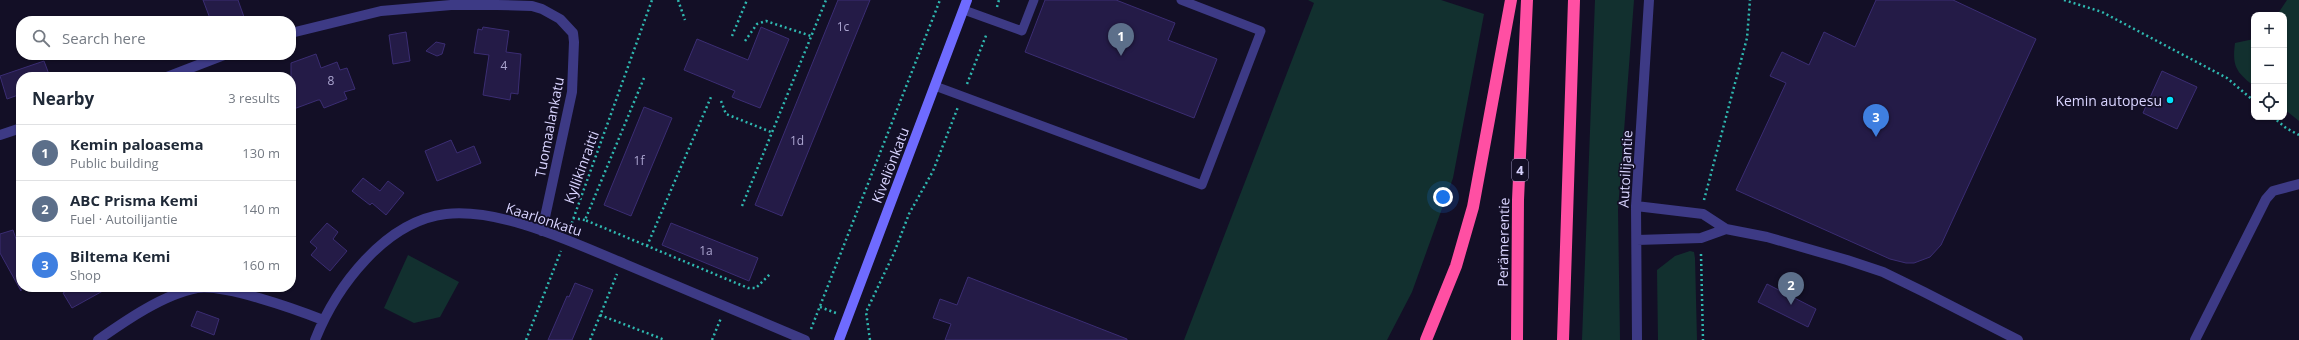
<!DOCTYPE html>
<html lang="en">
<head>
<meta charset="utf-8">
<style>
  body { margin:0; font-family:"Open Sans",sans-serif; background:#f6f6f7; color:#1f2937 }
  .controls { position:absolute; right:12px; top:12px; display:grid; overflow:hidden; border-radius:8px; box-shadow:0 1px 3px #0004 }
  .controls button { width:36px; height:36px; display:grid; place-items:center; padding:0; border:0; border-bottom:1px solid #e0e1e3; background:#fff; color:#1f2937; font:20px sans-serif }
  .you { position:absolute; left:1443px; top:197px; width:14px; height:14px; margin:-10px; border:3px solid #fff; border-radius:50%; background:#1a73e8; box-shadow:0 0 0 6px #1a73e833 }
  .badge { display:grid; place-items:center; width:26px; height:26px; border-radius:50%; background:#d93025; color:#fff; font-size:13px; font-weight:700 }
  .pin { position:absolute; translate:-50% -33px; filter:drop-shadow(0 1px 2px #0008) }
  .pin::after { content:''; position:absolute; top:21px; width:14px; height:12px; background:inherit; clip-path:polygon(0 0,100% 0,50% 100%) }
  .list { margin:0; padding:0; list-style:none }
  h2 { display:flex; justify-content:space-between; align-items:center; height:52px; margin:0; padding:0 16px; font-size:17px }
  h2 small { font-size:13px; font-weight:400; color:#747a83 }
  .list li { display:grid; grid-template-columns:26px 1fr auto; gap:12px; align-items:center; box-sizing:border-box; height:56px; padding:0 16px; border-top:1px solid #e0e1e3 }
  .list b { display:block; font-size:15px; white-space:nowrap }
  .list p { margin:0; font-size:13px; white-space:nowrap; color:#747a83 }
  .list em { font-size:13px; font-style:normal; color:#747a83 }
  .icon { flex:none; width:22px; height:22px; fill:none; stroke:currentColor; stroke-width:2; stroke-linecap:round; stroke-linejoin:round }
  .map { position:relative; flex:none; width:2299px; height:340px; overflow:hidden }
  .search { position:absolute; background:#fff; box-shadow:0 1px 3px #0004; left:16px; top:16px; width:280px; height:44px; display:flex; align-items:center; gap:10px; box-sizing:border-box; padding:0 14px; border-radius:16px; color:#747a83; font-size:15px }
  .panel { position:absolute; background:#fff; box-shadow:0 1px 3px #0004; left:16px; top:72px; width:280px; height:220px; border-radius:16px }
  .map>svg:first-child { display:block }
</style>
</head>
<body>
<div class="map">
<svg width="2299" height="340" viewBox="0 0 2299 340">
  <rect width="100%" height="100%" fill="#130f26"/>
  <!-- green -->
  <path fill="#12302f" d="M1308,0H1441L1484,14L1453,178L1412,292L1387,340H1184L1314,3Z
    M1595,0H1634L1618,210L1620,340H1582Z
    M2287,0H2299V121L2284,109V15H2277Z
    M2254,39V86C2236,72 2232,66 2235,43Z
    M1690,251L1694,252L1695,258L1697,340H1658L1657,270L1675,256Z
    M408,255L459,282L440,317L414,323L384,308Z"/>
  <!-- building -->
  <path fill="#241b47" stroke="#3b2d73" d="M203,0H238L244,17L232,21H211Z
    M838,0H870L782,216L755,205Z
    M1045,0H1116L1175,23L1168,40L1217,59L1194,118L1025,52Z
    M1876,0H1953L2036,39L1941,245L1930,257L1914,263H1906L1890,259L1736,190L1786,83L1770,76L1782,52L1809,65L1824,32L1855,47Z
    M483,27L509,31L506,52L521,54L518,94L511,93L510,100L483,95L489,55L474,53L478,29L482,30Z
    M761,27L789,39L760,108L732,97L735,91L684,70L697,39L748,60Z
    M406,32L410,61L393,64L389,35Z
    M436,42L445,44L442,54L437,56L426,51Z
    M316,54L321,68L337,62L340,70L347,68L355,89L344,92L347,99L324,108L320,100H318L291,110V63Z
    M44,61L50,77H21V94L7,99L0,76Z
    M2162,71L2197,87L2177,129L2143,113Z
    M644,107L672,118L631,216L604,205Z
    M451,140L457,153L474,146L481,163L437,181L425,151Z
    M363,178L380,191L388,181L404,193L386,215L372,203L370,205L352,191Z
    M327,223L338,232L333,239L347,251L330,271L311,255L317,248L310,242Z
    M671,223L758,258L749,281L662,245Z
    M13,230L21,254V291L0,253V234Z
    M968,277L1127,339V340H945L951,324L933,318L940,299L957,305Z
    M575,283L593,290L572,340H548L567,296L569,297Z
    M1767,284L1816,309L1808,327L1758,302Z
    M73,287H110L72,308L63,293Z
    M197,311L219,319L214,335L191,326Z"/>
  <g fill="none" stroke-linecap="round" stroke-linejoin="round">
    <!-- path -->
    <path stroke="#2fb8b0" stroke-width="2.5" stroke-dasharray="2 3" stroke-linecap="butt" d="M678,0L685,20
      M2064,0L2102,12L2227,78L2254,101
      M997,7L999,0
      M732,36L747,0
      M745,41L757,24L766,21L811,36
      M644,78L585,220L748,288H756L770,274
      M967,84L987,33
      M721,101L726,114L771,132
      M2273,117L2286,128L2299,135
      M1704,200L1747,38L1750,0
      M742,206L826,0
      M573,218L585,220
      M570,228L652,0
      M647,246L711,97
      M1701,254L1703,340
      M820,307L836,313
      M600,315L665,340
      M811,329L940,0
      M526,340L561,251
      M590,340L617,274
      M712,340L721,318
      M870,340L866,312L894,253L909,214L933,171L958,107"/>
    <!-- lane -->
    <path stroke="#3d3a85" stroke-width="9" d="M964,10L1022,31L1034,0
      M935,86L1202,185L1261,31L1181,0"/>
    <!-- street -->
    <path stroke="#3d3a85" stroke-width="10" d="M291,33L381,11L451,5H497L532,6L542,9L560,19L573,33L574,42L572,92L542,231
      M167,77L224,55
      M0,135L21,128
      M1636,206L1703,214L1726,229L1767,237L1847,260L1883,272L1924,292L2018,340
      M1637,240L1701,238L1726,229
      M98,340C125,321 164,294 197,288C225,284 295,309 323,320
      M315,340C336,287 385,221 446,214C502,208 574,243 625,264C685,289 745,315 805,340
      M1637,340L1636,206L1649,0
      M2195,340L2266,199L2273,191L2299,184"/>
    <!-- secondary -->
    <path stroke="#6f6bff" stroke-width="10" d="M839,340L967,0"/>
    <!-- highway -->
    <path stroke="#ff4fa3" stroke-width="12" d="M1426,340L1456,266L1473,207L1511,0
      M1517,340L1518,200L1527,0
      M1563,340L1574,0"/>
  </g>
  <!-- markers -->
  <circle fill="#00e5ff" stroke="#130f26" stroke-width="1.5" cx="2170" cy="100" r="4"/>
  <g text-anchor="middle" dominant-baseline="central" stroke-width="3.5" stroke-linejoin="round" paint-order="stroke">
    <!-- number labels -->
    <g font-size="12" fill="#aca6d1">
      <text x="843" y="26">1c</text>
      <text x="504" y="65">4</text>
      <text x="331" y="80">8</text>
      <text x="797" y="140">1d</text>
      <text x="639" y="160">1f</text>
      <text x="706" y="250">1a</text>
    </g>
    <!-- shield labels -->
    <rect fill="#130f26" stroke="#9e99be" stroke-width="1" x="1512" y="159" width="16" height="22" rx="3"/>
    <g font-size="13" font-weight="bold" fill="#d9d4ff">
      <text x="1520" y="170">4</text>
    </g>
    <!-- poi labels -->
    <g font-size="14" fill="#d9d4ff" stroke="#130f26" text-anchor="end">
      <text x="2162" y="100">Kemin autopesu</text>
    </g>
    <!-- street labels -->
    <g font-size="14" fill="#d9d4ff" stroke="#130f26">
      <text transform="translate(549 127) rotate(-79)">Tuomaalankatu</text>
      <text transform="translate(890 165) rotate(-69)">Kiveliönkatu</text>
      <text transform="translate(581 167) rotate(-70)">Kyllikinraitti</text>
      <text transform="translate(1625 169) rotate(-87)">Autoilijantie</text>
      <text transform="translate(544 219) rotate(18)">Kaarlonkatu</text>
      <text transform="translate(1503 242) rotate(-89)">Perämerentie</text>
    </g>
  </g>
</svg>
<div class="controls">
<button>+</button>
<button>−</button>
<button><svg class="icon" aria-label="locate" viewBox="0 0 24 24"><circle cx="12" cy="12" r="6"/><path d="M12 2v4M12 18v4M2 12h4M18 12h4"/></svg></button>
</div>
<div class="you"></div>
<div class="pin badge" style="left:1121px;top:56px;background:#5c6f8a">1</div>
<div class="pin badge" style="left:1791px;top:305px;background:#5c6f8a">2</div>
<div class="pin badge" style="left:1876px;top:137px;background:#3f7fe0">3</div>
<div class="search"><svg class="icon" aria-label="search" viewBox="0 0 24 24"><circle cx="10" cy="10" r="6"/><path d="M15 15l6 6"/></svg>Search here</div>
<section class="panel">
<h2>Nearby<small>3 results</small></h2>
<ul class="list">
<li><span class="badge" style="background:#5c6f8a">1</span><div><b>Kemin paloasema</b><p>Public building</p></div><em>130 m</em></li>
<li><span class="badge" style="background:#5c6f8a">2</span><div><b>ABC Prisma Kemi</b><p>Fuel · Autoilijantie</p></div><em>140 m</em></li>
<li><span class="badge" style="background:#3f7fe0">3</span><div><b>Biltema Kemi</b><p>Shop</p></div><em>160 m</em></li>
</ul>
</section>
</div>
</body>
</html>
